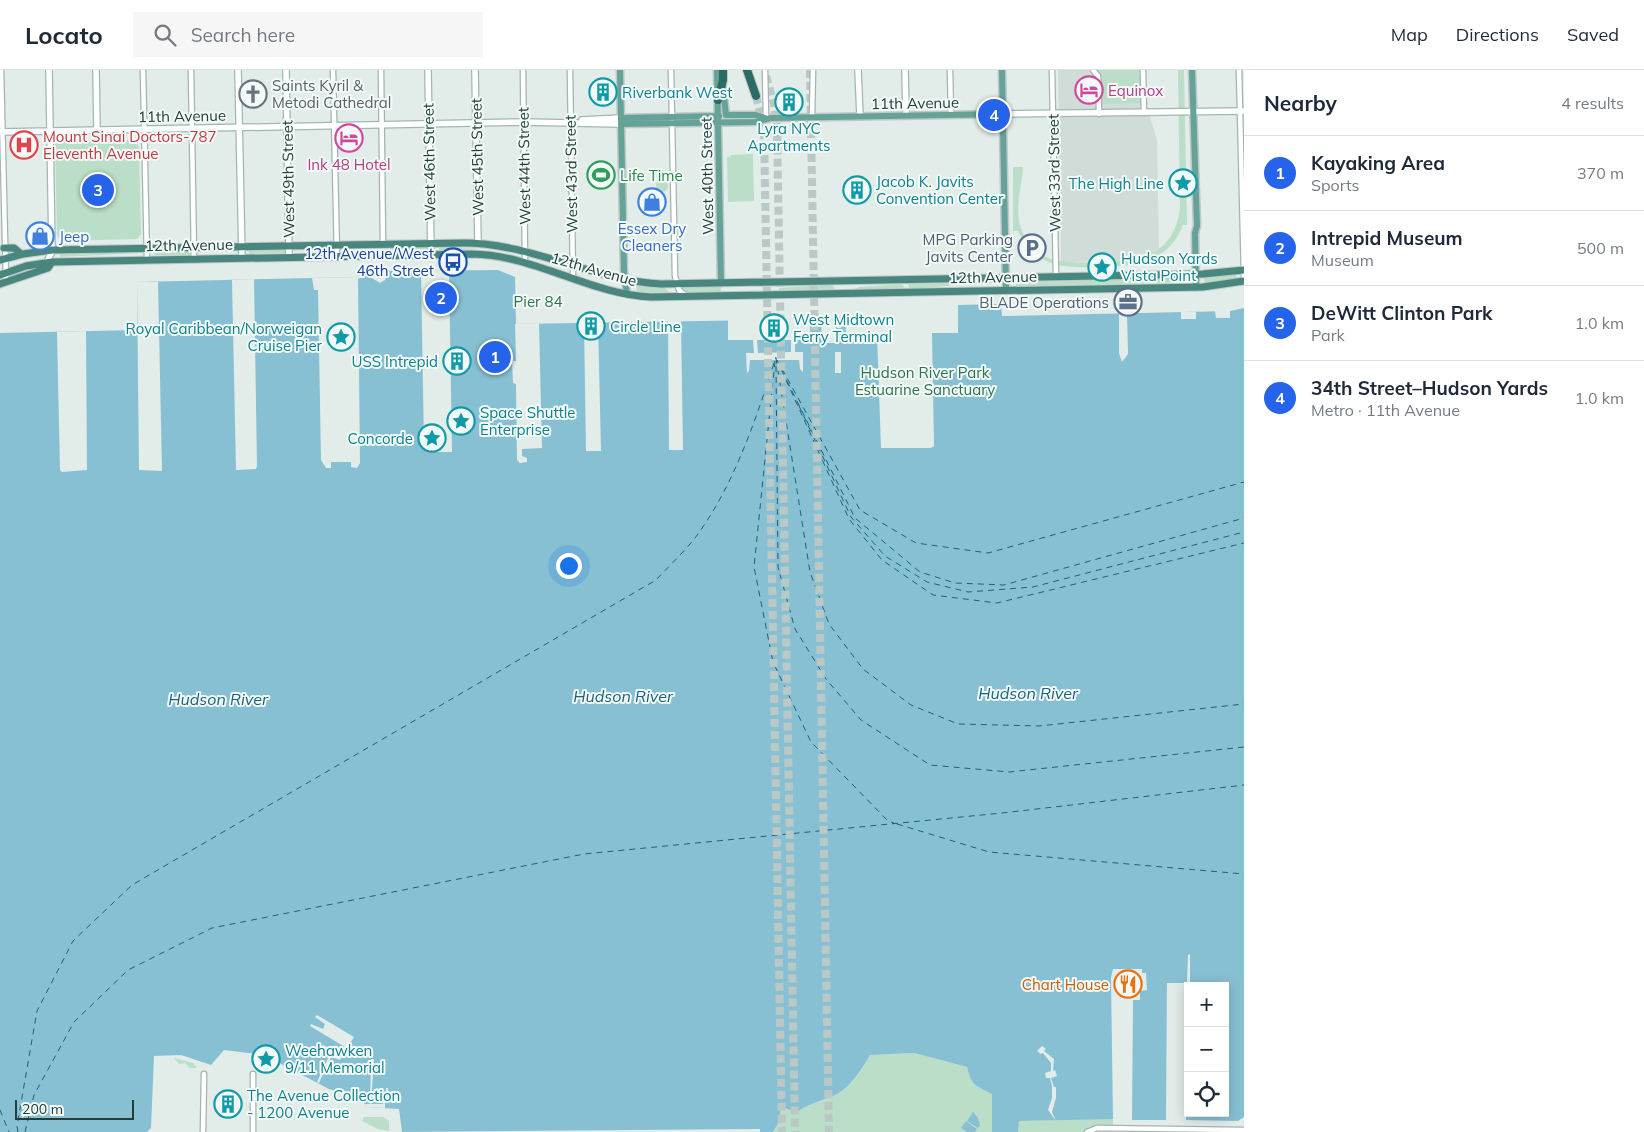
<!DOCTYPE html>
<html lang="en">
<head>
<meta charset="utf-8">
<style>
  body { margin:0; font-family:Mulish,sans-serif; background:#f6f6f7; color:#1f2937 }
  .controls { position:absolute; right:15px; bottom:15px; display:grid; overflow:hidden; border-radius:0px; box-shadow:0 2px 12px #0003 }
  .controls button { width:45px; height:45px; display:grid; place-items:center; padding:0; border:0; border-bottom:1px solid #e0e1e3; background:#fff; color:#1f2937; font:25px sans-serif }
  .scale { position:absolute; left:15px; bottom:12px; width:119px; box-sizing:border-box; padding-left:5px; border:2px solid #213e39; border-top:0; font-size:14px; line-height:18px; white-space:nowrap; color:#213e39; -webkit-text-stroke:4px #f2f9f6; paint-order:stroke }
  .you { position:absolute; left:568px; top:495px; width:18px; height:18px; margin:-12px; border:4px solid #fff; border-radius:50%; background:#1a73e8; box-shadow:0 0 0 8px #1a73e833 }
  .badge { display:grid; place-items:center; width:32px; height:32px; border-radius:50%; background:#2563eb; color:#fff; font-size:16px; font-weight:700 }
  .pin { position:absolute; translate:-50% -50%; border:2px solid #fff; box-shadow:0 1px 5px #0006 }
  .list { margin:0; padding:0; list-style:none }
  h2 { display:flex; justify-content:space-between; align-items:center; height:65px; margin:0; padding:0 20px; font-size:21px }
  h2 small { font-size:16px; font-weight:400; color:#747a83 }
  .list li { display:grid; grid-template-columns:32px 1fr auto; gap:15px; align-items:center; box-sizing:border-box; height:75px; padding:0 20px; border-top:1px solid #e0e1e3 }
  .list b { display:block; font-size:19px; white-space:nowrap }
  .list p { margin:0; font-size:16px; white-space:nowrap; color:#747a83 }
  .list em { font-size:16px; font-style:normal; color:#747a83 }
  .icon { flex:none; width:28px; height:28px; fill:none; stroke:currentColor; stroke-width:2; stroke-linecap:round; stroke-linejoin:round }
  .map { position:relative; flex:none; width:1244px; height:1062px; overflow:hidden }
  header { display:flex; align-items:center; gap:30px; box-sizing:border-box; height:70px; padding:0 25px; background:#fff; border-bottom:1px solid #e0e1e3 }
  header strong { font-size:24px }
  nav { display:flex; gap:28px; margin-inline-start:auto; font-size:18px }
  .search { width:350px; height:45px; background:#f6f6f7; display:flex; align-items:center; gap:12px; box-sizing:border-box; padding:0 18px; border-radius:0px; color:#747a83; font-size:19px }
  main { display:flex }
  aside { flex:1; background:#fff }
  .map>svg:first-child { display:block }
</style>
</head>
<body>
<header>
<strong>Locato</strong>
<div class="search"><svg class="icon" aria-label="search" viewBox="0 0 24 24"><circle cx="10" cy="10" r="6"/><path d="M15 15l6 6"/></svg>Search here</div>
<nav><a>Map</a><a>Directions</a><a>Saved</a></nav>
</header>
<main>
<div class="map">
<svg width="1244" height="1062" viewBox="0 0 1244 1062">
  <rect width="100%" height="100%" fill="#e2ece9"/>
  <!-- built -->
  <path fill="#d0dcd8" d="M1058,0H1136L1157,70L1159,179L1143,188L1127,191L1061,192Z"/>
  <!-- green -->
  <path fill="#badec7" d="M1097,0H1140L1141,33L1101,34L1100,8Z
    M1178,0H1184L1187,155H1183C1168,193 1135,196 1100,197C1063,198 1036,198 1018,161H1013V97H1023C1022,118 1014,138 1021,158C1034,195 1066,193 1098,192C1138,191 1174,187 1180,138Z
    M134,70L139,77L141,164L137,169L61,171L57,165L55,71Z
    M753,84L754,131L728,132L727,87H731V85Z
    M656 116a6 6 0 1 1 12 0a6 6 0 1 1-12 0Z
    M427,177V179L349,182Z
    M439,177L480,179L439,181Z
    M249,180H285L286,183L249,184Z
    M190,181V185H154V182Z
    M143,182V183L60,187V184Z
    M1236,205L1237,209L1205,213L1204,208Z
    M1188,208L1190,210L1187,212L1016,217V211Z
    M996,212L910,219L908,214Z
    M901,214L904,216L903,219H854L859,217Z
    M817,215H832L835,219L779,221V218Z
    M636,216L665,218L670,223L637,222Z
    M683,217H721V222L687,223L682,220Z
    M914,983L967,997C972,1017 975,1016 992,1023V1062H773L779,1052L781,1037L797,1042C809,1034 820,1032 833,1026C849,1020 862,1000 870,985Z
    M174,988L193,993L197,998H190L185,993L179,994Z
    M364,1047H383L389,1051V1061L378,1059L362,1051Z
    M1063,1048L1113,1049V1056H1095L1083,1062H1018V1051L1063,1050Z"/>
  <!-- water -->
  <path fill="#88c0d3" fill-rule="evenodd" d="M498,200L515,207L516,254L821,249L845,247V242L958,240V235L1001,234L1002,246L1230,241L1244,238V1047L1238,1051L1186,1050L1187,913H1167L1166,1050H1132L1133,930H1140V921L1147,920L1146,903H1142V899H1113L1111,908L1113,1049L1019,1051L1018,1062H992V1024C975,1015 972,1017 967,997L914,983L870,985C862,999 849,1020 833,1026C820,1031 809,1034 797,1042L781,1037L779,1052L773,1062H760V1059L402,1062L399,1039L366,1037L365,1034L352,1025L329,1019L264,985L224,980L211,995L181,985L154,986L151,1058L147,1062H0V263L137,260V212L357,207L358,201H371ZM1188,916H1225V1043H1188Z
    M973,1042L978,1048L980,1055L978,1058L967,1051Z
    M966,1051L977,1059L975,1062H967L961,1058Z"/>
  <!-- pier -->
  <path fill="#e2ece9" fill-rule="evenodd" d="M449,200L452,382H427L424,377L421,201Z
    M358,201H383L386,207L385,210L380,213L367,205L358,209L360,393L357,398L351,397V392H331V398H326L321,390L318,220H314L312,208L357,207Z
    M254,209L257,396L256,399L236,400L232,210Z
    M137,212H158L162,401L139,400Z
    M955,234L958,235V263H932L934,376L931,378H881L877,264L846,265L845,240L955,238Z
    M1215,241H1230V248H1216Z
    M1181,242H1196V249H1181Z
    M1127,243L1128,284L1122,292L1119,283V244Z
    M841,248V258H837L836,252V273H822L821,249Z
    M810,249V270H795V282H803V302L800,299L799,290H750L749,301L747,303L746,283H754L753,270H728V250ZM757,270H791V282L758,283Z
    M668,251H681L683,380H669Z
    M598,252L601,381H586L584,253Z
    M539,253L542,378L522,379V386L527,388V392L520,393L517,390L516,314L513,313L512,291H516L515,254Z
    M86,261L87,400L62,402L60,400L57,262Z
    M835,282H841V303H835Z
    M1190,884V916H1188L1187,1042V913L1188,885Z
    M317,945L354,967L340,990L331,987L329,992L339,997L337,1000L327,995L319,1013L317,1012L329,986L320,981L323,975L341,984L345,977L310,956L311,954L323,959L325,954L315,947Z
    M1042,976L1046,979L1044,981L1054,989L1053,1001L1055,1000L1057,1006L1051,1008L1054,1017H1056V1028L1052,1042L1056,1051L1048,1040L1052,1028V1016L1050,1008H1046L1045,1003L1051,1001V993L1043,983L1041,984L1037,981Z
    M371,989H374L371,1034H383L382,1025H386V1018H388V1024L392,1028H385V1038L366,1037L365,1034H370Z"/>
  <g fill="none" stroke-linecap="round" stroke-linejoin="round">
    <!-- ferry -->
    <path stroke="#1a617b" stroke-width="1" stroke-dasharray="6 5" stroke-linecap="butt" d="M776,288L810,502L829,554L863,599L911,635L958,654L1039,656L1244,634
      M777,290L849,449L882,490L933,525L997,533L1244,473
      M775,291L754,497L773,592L811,672L888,751L894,753
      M776,296L778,497L795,559L826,609L861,650L930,695L1009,702L1244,677
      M782,299L860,440L916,473L988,483L1244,412
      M787,311L855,448L920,502L955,513L1004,515L1244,448
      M799,336L851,447L885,486L927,512L968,522L1033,517L1244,462
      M897,754L989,782L1244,804
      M0,1040L9,1062
      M18,1062L17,1056L37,941L73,871L132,815L656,510C668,497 683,483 695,468C734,416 756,349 776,287
      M25,1062L34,1025L74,952L128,900L212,858L584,784L1002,743L1244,715"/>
    <!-- motorway-tunnel -->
    <path stroke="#bbc9c6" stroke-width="8" stroke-dasharray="8 4" stroke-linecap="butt" d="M810,0L829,1062
      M766,6L774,34L777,57L795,1062
      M756,26L764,60L782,1062"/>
    <!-- minor casing -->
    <g stroke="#a4b4b1" stroke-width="7">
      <path id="minor" d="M1,0L6,211
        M143,0L147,190
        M191,0L194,189
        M333,0L337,187
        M381,0L383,174
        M523,0L525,192
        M570,0L573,208
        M671,0L675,206L679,220L685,225
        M765,0L766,48
        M950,0L951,45
        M1052,0L1056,206
        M1093,0L1098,6L1099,44
        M1143,0L1144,43
        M1239,0L1244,207
        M812,47L813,0
        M253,1004V1062
        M203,1062L204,1004
        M1087,1062L1097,1058L1244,1060"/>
    </g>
    <!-- secondary casing -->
    <g stroke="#a0b8b2" stroke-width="8">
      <path id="secondary" d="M96,0L97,60
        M238,0L242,188
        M286,0L289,187
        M428,0L431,185
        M475,0L478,173
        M858,0L860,46
        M905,0L906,45
        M1003,44L1244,41
        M582,50L621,48
        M0,62L524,52L621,54
        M47,192L52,181L49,0"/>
    </g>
    <!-- primary casing -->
    <g stroke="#c1c9c8" stroke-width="9">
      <path id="primary" d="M620,0L624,202L627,224
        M717,0L721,213
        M1002,0L1006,220
        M1192,0L1197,156L1195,163L1196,217
        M723,18L726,45H756L765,48
        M621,48L719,46
        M621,54L755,52L771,48L1003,44"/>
    </g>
    <!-- trunk casing -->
    <g stroke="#c1c9c8" stroke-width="9">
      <path id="trunk" d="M4,178H14L21,184
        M0,190L23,184L52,180L464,173C532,173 594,211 662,214L1203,204L1244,200
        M0,205L26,196L52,192L472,184C535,185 589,224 651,227L1203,217L1244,211
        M0,214L48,198L52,192"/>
    </g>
    <!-- motorway casing -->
    <g stroke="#c1c9c8" stroke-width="10">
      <path id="motorway" d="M747,0L756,26
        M718,30L723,10V0"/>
    </g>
    <!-- minor -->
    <use href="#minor" stroke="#fff" stroke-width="4.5"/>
    <!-- secondary -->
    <use href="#secondary" stroke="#fff" stroke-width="5.5"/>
    <!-- primary -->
    <use href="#primary" stroke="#65a399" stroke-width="6"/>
    <!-- trunk -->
    <use href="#trunk" stroke="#48867e" stroke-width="7"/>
    <!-- motorway -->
    <use href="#motorway" stroke="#2c6a64" stroke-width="8"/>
  </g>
  <!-- icons -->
  <defs>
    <g id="hotel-ring" transform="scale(1.4375)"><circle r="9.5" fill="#f2f9f6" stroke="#d1479c" stroke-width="1.5"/><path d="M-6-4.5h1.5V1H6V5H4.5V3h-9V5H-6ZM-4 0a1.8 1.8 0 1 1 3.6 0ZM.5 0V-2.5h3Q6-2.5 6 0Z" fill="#d1479c"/></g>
    <g id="building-ring" transform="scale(1.4375)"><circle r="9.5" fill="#f2f9f6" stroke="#0f9aa8" stroke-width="1.5"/><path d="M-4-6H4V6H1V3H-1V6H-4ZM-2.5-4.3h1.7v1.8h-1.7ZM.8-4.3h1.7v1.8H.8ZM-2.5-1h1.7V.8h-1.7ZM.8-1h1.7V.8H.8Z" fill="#0f9aa8"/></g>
    <g id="church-ring" transform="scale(1.4375)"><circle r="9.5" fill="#f2f9f6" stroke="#6b7280" stroke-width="1.5"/><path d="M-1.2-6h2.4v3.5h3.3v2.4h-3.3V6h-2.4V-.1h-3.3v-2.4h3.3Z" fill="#6b7280"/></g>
    <g id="hospital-ring" transform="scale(1.4375)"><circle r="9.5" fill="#f2f9f6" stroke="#e0444e" stroke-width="1.5"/><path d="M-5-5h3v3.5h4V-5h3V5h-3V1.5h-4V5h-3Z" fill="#e0444e"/></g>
    <g id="stadium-ring" transform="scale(1.4375)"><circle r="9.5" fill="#f2f9f6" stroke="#2e9e5b" stroke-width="1.5"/><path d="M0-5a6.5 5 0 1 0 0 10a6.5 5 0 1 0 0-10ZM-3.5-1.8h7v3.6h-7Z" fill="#2e9e5b"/></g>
    <g id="sight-ring" transform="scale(1.4375)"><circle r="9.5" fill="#f2f9f6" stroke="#0f9aa8" stroke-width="1.5"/><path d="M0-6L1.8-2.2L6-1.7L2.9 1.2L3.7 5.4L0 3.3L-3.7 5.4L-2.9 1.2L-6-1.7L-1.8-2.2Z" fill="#0f9aa8"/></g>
    <g id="shop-ring" transform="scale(1.4375)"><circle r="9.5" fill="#f2f9f6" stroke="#3f7fe0" stroke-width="1.5"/><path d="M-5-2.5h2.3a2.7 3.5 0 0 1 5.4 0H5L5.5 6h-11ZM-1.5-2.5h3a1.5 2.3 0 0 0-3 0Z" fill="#3f7fe0"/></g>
    <g id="parking-ring" transform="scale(1.4375)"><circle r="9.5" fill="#f2f9f6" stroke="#5c6f8a" stroke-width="1.5"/><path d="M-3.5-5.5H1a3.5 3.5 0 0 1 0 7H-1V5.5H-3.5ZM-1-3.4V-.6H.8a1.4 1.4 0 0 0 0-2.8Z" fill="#5c6f8a"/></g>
    <g id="bus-ring" transform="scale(1.4375)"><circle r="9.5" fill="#f2f9f6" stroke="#1a4fb4" stroke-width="1.5"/><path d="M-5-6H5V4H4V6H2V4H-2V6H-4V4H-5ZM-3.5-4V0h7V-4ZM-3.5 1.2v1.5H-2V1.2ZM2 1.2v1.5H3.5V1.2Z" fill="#1a4fb4"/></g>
    <g id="office-ring" transform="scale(1.4375)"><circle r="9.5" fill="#f2f9f6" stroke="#5c6f8a" stroke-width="1.5"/><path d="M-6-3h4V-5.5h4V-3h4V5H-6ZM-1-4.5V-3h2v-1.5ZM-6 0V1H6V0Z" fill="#5c6f8a"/></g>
    <g id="restaurant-ring" transform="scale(1.4375)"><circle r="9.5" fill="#f2f9f6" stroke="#e8710a" stroke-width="1.5"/><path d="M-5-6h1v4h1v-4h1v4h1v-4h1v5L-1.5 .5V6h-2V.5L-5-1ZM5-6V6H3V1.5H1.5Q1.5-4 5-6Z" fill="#e8710a"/></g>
  </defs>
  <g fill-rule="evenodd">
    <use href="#hotel-ring" x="1089" y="20"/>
    <use href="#building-ring" x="603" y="22"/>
    <use href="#church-ring" x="253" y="24"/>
    <use href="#building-ring" x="789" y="32"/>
    <use href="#hotel-ring" x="349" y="68"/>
    <use href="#hospital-ring" x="24" y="75"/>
    <use href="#stadium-ring" x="601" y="105"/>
    <use href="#sight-ring" x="1183" y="113"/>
    <use href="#building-ring" x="857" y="120"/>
    <use href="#shop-ring" x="652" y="132"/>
    <use href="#shop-ring" x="40" y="166"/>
    <use href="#parking-ring" x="1032" y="178"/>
    <use href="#bus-ring" x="453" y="192"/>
    <use href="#sight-ring" x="1102" y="197"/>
    <use href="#office-ring" x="1128" y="232"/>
    <use href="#building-ring" x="591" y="256"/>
    <use href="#building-ring" x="774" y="258"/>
    <use href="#sight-ring" x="341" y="267"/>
    <use href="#building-ring" x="457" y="291"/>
    <use href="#sight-ring" x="461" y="351"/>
    <use href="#sight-ring" x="432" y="368"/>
    <use href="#restaurant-ring" x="1128" y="914"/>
    <use href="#sight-ring" x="266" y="989"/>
    <use href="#building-ring" x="228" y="1034"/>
  </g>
  <g text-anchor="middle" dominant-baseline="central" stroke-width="4" stroke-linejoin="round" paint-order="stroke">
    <!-- worship labels -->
    <g font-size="15" fill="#5b616d" stroke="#f2f9f6" text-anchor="start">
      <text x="272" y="15">Saints Kyril &amp;<tspan x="272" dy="17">Metodi Cathedral</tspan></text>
    </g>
    <!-- hotel labels -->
    <g font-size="15" fill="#b23c85" stroke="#f2f9f6" text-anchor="start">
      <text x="1108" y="20">Equinox</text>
      <text x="349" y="94" text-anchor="middle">Ink 48 Hotel</text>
    </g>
    <!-- culture labels -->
    <g font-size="15" fill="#0d838f" stroke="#f2f9f6" text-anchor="start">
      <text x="622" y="22">Riverbank West</text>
      <text x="789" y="58" text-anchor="middle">Lyra NYC<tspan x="789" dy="17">Apartments</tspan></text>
      <text x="876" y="111">Jacob K. Javits<tspan x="876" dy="17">Convention Center</tspan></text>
      <text x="1164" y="113" text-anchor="end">The High Line</text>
      <text x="1121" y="188">Hudson Yards<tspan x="1121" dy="17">Vista Point</tspan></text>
      <text x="793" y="249">West Midtown<tspan x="793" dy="17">Ferry Terminal</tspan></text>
      <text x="610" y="256">Circle Line</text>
      <text x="322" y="258" text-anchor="end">Royal Caribbean/Norweigan<tspan x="322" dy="17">Cruise Pier</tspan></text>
      <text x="438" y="291" text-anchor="end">USS Intrepid</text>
      <text x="480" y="342">Space Shuttle<tspan x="480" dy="17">Enterprise</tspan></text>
      <text x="413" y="368" text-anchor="end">Concorde</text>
      <text x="285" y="980">Weehawken<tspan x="285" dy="17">9/11 Memorial</tspan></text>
      <text x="247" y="1025">The Avenue Collection<tspan x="247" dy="17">- 1200 Avenue</tspan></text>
    </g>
    <!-- street labels -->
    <g font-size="15" fill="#213e39" stroke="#f2f9f6">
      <text transform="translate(915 33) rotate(-1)">11th Avenue</text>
      <text transform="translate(182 46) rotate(-1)">11th Avenue</text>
      <text transform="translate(477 87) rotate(-91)">West 45th Street</text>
      <text transform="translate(429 92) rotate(-91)">West 46th Street</text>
      <text transform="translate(524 96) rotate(-91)">West 44th Street</text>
      <text transform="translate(1054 103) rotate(-91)">West 33rd Street</text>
      <text transform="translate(571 104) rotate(-91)">West 43rd Street</text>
      <text transform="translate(707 106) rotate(-91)">West 40th Street</text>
      <text transform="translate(288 109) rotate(-91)">West 49th Street</text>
      <text transform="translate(189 175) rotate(-1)">12th Avenue</text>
      <text transform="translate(594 199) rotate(16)">12th Avenue</text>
      <text transform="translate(993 207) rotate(-1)">12th Avenue</text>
    </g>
    <!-- health labels -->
    <g font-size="15" fill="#be3a42" stroke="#f2f9f6" text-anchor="start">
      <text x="43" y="66">Mount Sinai Doctors-787<tspan x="43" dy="17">Eleventh Avenue</tspan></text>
    </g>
    <!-- leisure labels -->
    <g font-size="15" fill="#27864d" stroke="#f2f9f6" text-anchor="start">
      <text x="620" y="105">Life Time</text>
    </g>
    <!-- shop labels -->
    <g font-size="15" fill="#366cbe" stroke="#f2f9f6">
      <text x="652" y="158">Essex Dry<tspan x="652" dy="17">Cleaners</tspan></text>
      <text x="59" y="166" text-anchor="start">Jeep</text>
    </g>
    <!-- service labels -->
    <g font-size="15" fill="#4e5e75" stroke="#f2f9f6" text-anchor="end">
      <text x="1013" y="169">MPG Parking<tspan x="1013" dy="17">Javits Center</tspan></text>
      <text x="1109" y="232">BLADE Operations</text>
    </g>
    <!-- transit labels -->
    <g font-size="15" fill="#164399" stroke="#f2f9f6" text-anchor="end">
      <text x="434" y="183">12th Avenue/West<tspan x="434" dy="17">46th Street</tspan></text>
    </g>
    <!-- park labels -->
    <g font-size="15" fill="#2b754f" stroke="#f2f9f6">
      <text x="538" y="231">Pier 84</text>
      <text x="925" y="302">Hudson River Park<tspan x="925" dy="17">Estuarine Sanctuary</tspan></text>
    </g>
    <!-- food labels -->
    <g font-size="15" fill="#c56008" stroke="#f2f9f6" text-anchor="end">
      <text x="1109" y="914">Chart House</text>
    </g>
    <!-- water labels -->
    <g font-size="16" font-style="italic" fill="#1a617b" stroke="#f2f9f6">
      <text x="1028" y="623">Hudson River</text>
      <text x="623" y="626">Hudson River</text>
      <text x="218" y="629">Hudson River</text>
    </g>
  </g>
</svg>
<div class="controls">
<button>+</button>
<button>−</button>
<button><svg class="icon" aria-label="locate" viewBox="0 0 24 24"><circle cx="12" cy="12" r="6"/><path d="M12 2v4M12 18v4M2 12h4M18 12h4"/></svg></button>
</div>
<div class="scale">200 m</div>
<div class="you"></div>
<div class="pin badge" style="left:495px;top:287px">1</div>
<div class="pin badge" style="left:441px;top:228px">2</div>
<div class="pin badge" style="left:98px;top:120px">3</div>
<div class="pin badge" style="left:994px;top:45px">4</div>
</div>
<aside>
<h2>Nearby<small>4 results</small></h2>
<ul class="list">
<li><span class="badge">1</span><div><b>Kayaking Area</b><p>Sports</p></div><em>370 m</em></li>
<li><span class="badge">2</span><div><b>Intrepid Museum</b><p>Museum</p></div><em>500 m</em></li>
<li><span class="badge">3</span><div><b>DeWitt Clinton Park</b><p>Park</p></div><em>1.0 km</em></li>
<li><span class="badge">4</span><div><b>34th Street–Hudson Yards</b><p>Metro · 11th Avenue</p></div><em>1.0 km</em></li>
</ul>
</aside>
</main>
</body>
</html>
